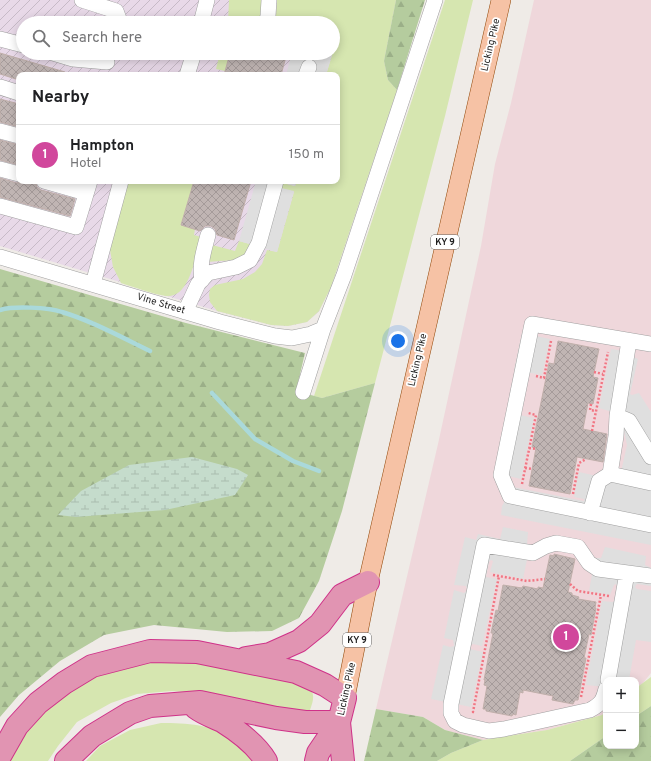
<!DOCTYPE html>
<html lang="en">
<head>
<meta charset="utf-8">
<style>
  body { margin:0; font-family:Overpass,sans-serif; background:#f2f2f2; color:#202124 }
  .controls { position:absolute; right:12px; bottom:12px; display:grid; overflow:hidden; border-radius:8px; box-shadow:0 2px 10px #0003 }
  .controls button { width:36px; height:36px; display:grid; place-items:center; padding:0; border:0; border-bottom:1px solid #e0e0e0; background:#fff; color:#202124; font:20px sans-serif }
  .you { position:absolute; left:398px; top:341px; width:14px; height:14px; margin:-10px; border:3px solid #fff; border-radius:50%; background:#1a73e8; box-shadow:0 0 0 6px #1a73e833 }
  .badge { display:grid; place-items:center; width:26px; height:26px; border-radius:50%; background:#c10e33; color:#fff; font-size:13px; font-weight:700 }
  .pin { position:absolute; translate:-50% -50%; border:2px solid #fff; box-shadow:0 1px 4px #0006 }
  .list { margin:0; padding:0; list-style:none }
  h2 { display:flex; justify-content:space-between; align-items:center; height:52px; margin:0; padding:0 16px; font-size:17px }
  h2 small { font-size:13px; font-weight:400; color:#757577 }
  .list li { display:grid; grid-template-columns:26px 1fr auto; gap:12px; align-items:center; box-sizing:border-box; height:60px; padding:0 16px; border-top:1px solid #e0e0e0 }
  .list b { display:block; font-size:15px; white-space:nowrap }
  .list p { margin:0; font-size:13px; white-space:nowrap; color:#757577 }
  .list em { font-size:13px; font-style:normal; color:#757577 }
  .icon { flex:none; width:22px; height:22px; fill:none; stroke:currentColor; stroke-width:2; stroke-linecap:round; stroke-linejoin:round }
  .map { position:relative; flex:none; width:651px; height:761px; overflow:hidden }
  .search { position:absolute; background:#fff; box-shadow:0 2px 10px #0003; left:16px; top:16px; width:324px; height:44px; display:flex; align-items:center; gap:10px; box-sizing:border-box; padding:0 14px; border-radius:22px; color:#757577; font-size:15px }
  .panel { position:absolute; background:#fff; box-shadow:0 2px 10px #0003; left:16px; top:72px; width:324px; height:112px; border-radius:8px }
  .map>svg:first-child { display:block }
</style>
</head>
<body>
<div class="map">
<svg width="651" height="761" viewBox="0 0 651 761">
  <defs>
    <pattern id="industrial-furrows" width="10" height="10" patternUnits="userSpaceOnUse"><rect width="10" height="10" fill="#e8d9e8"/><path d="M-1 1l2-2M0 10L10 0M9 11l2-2" fill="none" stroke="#c7bac7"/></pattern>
    <pattern id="forest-firs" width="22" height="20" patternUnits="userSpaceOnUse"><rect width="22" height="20" fill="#b5cc9e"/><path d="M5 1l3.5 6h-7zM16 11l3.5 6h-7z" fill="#9baf88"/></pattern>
    <pattern id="wetland-marsh" width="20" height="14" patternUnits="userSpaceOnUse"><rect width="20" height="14" fill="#c5dccc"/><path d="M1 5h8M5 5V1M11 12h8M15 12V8" fill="none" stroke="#a9bcaf"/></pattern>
    <pattern id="building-cross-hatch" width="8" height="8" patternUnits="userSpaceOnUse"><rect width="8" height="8" fill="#c0b5b3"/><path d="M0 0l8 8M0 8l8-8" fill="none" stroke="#a59b9a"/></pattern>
  </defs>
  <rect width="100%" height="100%" fill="#efebe7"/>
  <!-- commercial -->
  <path fill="#efd7db" d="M534,0H651V673L643,683L636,688V680H606V711L602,715L547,730L483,740L445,730L423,717L376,709L438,444L481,246L495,164L511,103Z"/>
  <!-- industrial -->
  <path fill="url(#industrial-furrows)" fill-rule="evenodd" d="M0,0H396L384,61L388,80L397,90L331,287L319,311L307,322L288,326L271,325L217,311L0,246ZM23,23H333V53H23ZM19,75H337V181H19Z"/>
  <!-- grass -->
  <path fill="#d6e6b0" d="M229,0H262L261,23H228Z
    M277,0H396L384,61L388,80L397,90L331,287L319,311L307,322L288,326L271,325L217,311L210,302L209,295L210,289L215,285L243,279L255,272L262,264L267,250L277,252L294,192L281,188L283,183L295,186L297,181H337V75H326L332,55L324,53H333V23H274L276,15Z
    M445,0H473L445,116L375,383L322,398L314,396Z
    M220,53H230L225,71L216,69Z
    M128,181H194L181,225L195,229L194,235L201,237C196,254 190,299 166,296C152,294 134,287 121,283L113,267L110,250L112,237Z
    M239,241L250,244L246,254L236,260L206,262L212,245L235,251Z
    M161,660C211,662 259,674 308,685C315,694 314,699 310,710L303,715L198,693L172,691L137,694L111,703L77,722L58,746L48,761H9L21,739L51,704L84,681L121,665Z
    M651,677V706L636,716V688Z
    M606,711V736L570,761H437L451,753L483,740L547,730L602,715Z
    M161,723C187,723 212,724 234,740C242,746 250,754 257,761H86L100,746L130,730Z"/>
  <!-- forest -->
  <path fill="url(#forest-firs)" d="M396,0H425L397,90L388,80L384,61Z
    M0,269L186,323L305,353L296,391L322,398L375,383L342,511L319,581L299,618L272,631L227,632L154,625L104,635L60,661L19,695L0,717Z
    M651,706V761H570L606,736V746H636V716Z
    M376,709L423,717L445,730L483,740L451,753L437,761H364Z"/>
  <!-- wetland -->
  <path fill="url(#wetland-marsh)" d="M192,457L237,469L248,475L235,495L165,510L76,517L58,515L81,491L129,465Z"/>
  <!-- parking -->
  <path fill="#dfdfdf" d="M292,53H324L332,55L326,75H286Z
    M256,181H297L295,186L283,183L281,188L294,191L277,252L239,241Z
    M522,333L550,339L542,375L514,370Z
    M611,349L618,350L638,359L630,394L632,395L639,393L651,412V545L501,515L502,506L513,487L584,501V499L574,497L579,472L619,481L627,445L622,422L609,411L599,408Z
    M506,412L534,418L521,479L494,473Z
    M503,527L528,532L527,544L530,545L523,579L490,572L493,561L491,560L489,562L486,577L497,579L482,646L473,644L471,645L470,649L483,652L471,707L431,699L443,645L450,647L454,646L453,640L444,638L454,590L464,593L467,590L466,586L454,585L465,537L476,540L478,534L500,539Z
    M605,547L646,556L645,565L651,568V586L637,584L635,587L637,589L651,591V642L636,640L629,680H606V687L586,685L602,601L613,602L614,601L617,586L616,584L614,585L610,595L589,591L595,558H601Z"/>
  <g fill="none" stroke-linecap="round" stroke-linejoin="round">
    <!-- stream -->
    <path stroke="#aad9da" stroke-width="4.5" d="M0,310C13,306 48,307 62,312C92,321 121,337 150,351
      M212,393L255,439L293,461L319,471"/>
  </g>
  <!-- building -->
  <path fill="url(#building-cross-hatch)" stroke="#c0afaa" d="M0,53L65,72V75H19V80L0,74Z
    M230,53H287L281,75H224Z
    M0,99L19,104V127L0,122Z
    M0,140L19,145V165L0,160Z
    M0,178L17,183L24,181H35L37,187L41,190L75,199L70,216L0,197Z
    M194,181H251L234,240L217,235L215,229L211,226H205L200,231L181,225Z
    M558,341L599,349L593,377L598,378L593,404L588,403L583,429L607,434L603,462L577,457L570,494L529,486L536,448L532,447L549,363L554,364Z
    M554,554L575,559L568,592L572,593V595L579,597L578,599L596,602L595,608H596L591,635L589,634L584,658H586L578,700H575L573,704L552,700L553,696L523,690V693L520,692L516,715L513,714L512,716L486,711V709H483L487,686L484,685L485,680H484L493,633H491L496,610L498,611L503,585L522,588L523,586L538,589V587L543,588L550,555L554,556Z"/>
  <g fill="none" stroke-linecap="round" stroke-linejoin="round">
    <!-- minor casing -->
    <g stroke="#a0a0a0" stroke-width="16">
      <path id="minor" d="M82,0L116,11L119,19L118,23
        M201,23L207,0
        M266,23L268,16L269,0
        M0,39L23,45
        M53,53L73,59L107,62
        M187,75L194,53
        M306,75L309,67
        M0,87L19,93
        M0,131L19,136
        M0,169L19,174
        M44,181L86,193
        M0,206L76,227L90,181
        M0,257L220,322L275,336L292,338L311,334L323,329
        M202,280C199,265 204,250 208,235
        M93,284L121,181
        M185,312L198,284L208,273L236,267L250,260L259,243L276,181
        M629,341L617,416L629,421L651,457
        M651,344L532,324L501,475L510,496L651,525
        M303,392L323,329L344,275L435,0
        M610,474L651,483
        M590,513L599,481L610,474L616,436L617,416
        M608,680L627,573
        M606,689C603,701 601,704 590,710L504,729L489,731L463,725L455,721L451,713V704L484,545L533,553L546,546L556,543L578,547L589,563L598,569L651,576"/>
    </g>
    <!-- major casing -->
    <g stroke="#91480a" stroke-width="20">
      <path id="major" d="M345,698L368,582L501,0"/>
    </g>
    <!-- highway casing -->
    <g stroke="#cf3289" stroke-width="24">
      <path id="highway" d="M246,658L270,654L299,641L320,624L342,595L368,582
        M196,708C204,714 213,717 222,721C238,731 256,744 266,761
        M0,756L17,726L38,703L64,683L92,666L150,651L197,652L296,672L325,685L345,698L339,722L343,761
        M66,761L92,736L130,713L150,706L200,702L276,718L305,722H339
        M316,761L318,753L339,722"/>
    </g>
    <!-- path -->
    <path stroke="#f17683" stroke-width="2.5" stroke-dasharray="2 2" stroke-linecap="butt" d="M594,372L603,374
      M536,376L544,378L551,341
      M591,404L590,410L596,411
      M592,431L608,352
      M529,448L536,449
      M525,468L532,469
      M522,484L536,415L528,413
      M573,494L579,463L586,459
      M493,575L527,581L545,579
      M570,584L578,591L609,596
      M581,697L601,595
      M474,712H473L499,576"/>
    <!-- minor -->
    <use href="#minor" stroke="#fff" stroke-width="15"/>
    <!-- major -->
    <use href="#major" stroke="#f6c2a5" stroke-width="19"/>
    <!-- highway -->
    <use href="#highway" stroke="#e194b2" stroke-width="22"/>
  </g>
  <g text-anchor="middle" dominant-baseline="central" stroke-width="3.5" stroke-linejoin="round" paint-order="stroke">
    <!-- shield labels -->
    <g fill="#fff" stroke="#626262" stroke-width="1">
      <rect x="431" y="235" width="28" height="14" rx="3"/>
      <rect x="343" y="633" width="28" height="14" rx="3"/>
    </g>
    <g font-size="9" font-weight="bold" fill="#1f1f1f">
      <text x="445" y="242">KY 9</text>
      <text x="357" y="640">KY 9</text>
    </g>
    <!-- street labels -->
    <g font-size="10" fill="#1f1f1f" stroke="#fff">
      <text transform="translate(491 45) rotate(-77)">Licking Pike</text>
      <text transform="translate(161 304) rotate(17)">Vine Street</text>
      <text transform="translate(418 360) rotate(-77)">Licking Pike</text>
      <text transform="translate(347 689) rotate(-78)">Licking Pike</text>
    </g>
  </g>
</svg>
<div class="controls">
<button>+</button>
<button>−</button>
</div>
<div class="you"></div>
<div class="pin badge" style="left:566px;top:637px;background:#d1479c">1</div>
<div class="search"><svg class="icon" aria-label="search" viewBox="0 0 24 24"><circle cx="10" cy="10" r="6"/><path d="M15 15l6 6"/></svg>Search here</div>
<section class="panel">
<h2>Nearby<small></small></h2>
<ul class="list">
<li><span class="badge" style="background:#d1479c">1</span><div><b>Hampton</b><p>Hotel</p></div><em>150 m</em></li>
</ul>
</section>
</div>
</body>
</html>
